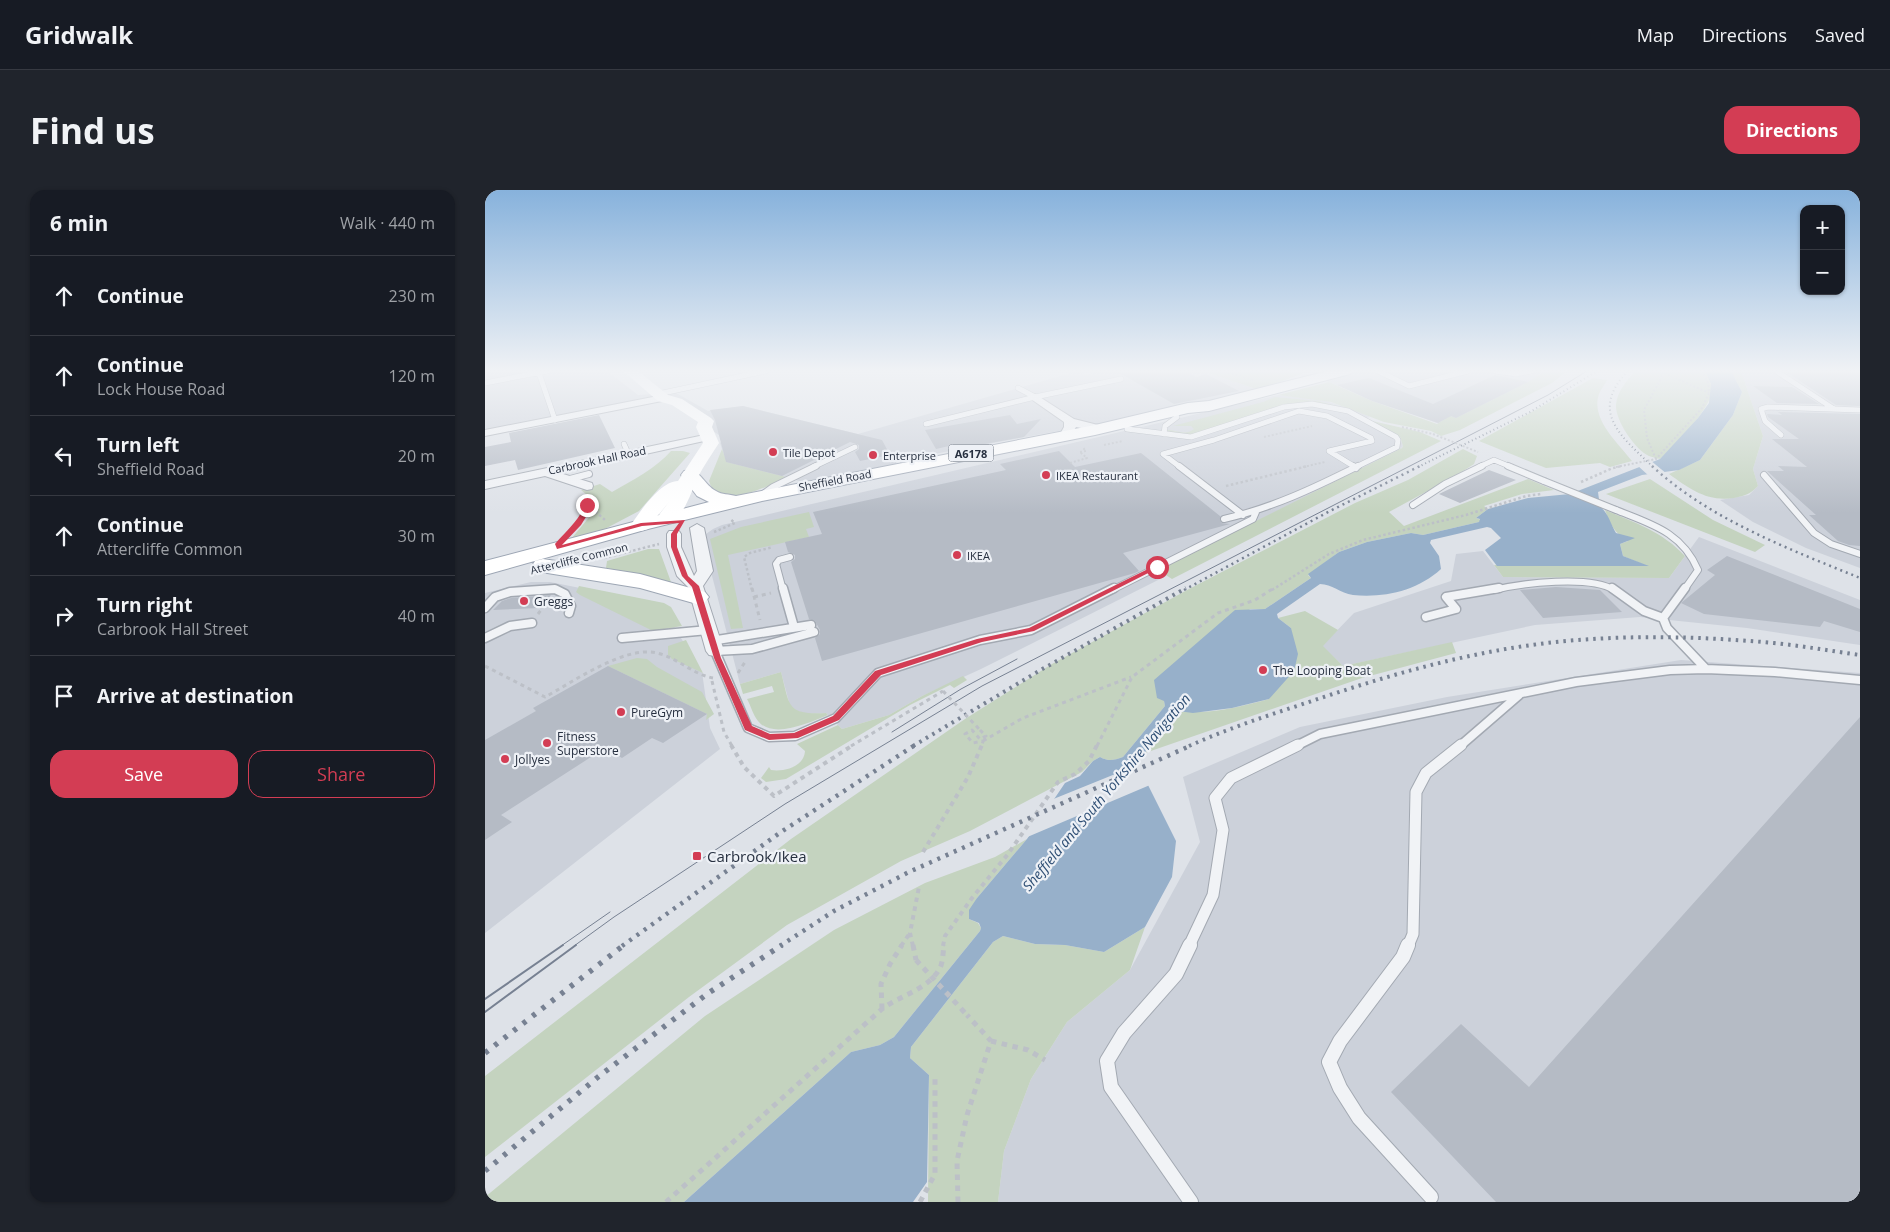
<!DOCTYPE html>
<html lang="en">
<head>
<meta charset="utf-8">
<style>
  body { margin:0; font-family:"Open Sans",sans-serif; background:#20242c; color:#f1f3f6 }
  .controls { position:absolute; right:15px; top:15px; display:grid; overflow:hidden; border-radius:10px; box-shadow:0 1px 4px #0004 }
  .controls button { width:45px; height:45px; display:grid; place-items:center; padding:0; border:0; border-bottom:1px solid #363941; background:#171b24; color:#f1f3f6; font:25px sans-serif }
  .stop { position:absolute; width:15px; height:15px; margin:-11px; border:4px solid #d33d54; border-radius:50%; background:#fff }
  .stop.end { background:#d33d54; border-color:#fff; box-shadow:0 1px 5px #0008 }
  .list { margin:0; padding:0; list-style:none }
  h2 { display:flex; justify-content:space-between; align-items:center; height:65px; margin:0; padding:0 20px; font-size:21px }
  h2 small { font-size:16px; font-weight:400; color:#9ea1a6 }
  .list li { display:grid; grid-template-columns:32px 1fr auto; gap:15px; align-items:center; box-sizing:border-box; height:80px; padding:0 20px; border-top:1px solid #363941 }
  .list b { display:block; font-size:19px; white-space:nowrap }
  .list p { margin:0; font-size:16px; white-space:nowrap; color:#9ea1a6 }
  .list em { font-size:16px; font-style:normal; color:#9ea1a6 }
  .actions { display:flex; gap:10px; padding:15px 20px }
  .actions a { flex:1; padding:11px 0; border:1px solid #d33d54; border-radius:15px; text-align:center; font-size:18px; color:#d33d54 }
  .actions .main { background:#d33d54; color:#fff }
  .icon { flex:none; width:28px; height:28px; fill:none; stroke:currentColor; stroke-width:2; stroke-linecap:round; stroke-linejoin:round }
  .map { position:relative; flex:none; width:1375px; height:1012px; overflow:hidden; border-radius:15px }
  header { display:flex; align-items:center; gap:30px; box-sizing:border-box; height:70px; padding:0 25px; background:#171b24; border-bottom:1px solid #363941 }
  header strong { font-size:24px }
  nav { display:flex; gap:28px; margin-inline-start:auto; font-size:18px }
  .intro { display:flex; align-items:center; justify-content:space-between; box-sizing:border-box; height:120px; padding:0 30px }
  h1 { margin:0; font-size:35px }
  .button { padding:12px 22px; border-radius:15px; background:#d33d54; color:#fff; font-size:18px; font-weight:700 }
  main { display:flex; gap:30px; padding:0 30px }
  aside { flex:1; background:#171b24; border-radius:15px; box-shadow:0 1px 4px #0004 }
  .map>svg:first-child { display:block }
</style>
</head>
<body>
<header>
<strong>Gridwalk</strong>
<nav><a>Map</a><a>Directions</a><a>Saved</a></nav>
</header>
<div class="intro"><h1>Find us</h1><a class="button">Directions</a></div>
<main>
<aside>
<h2>6 min<small>Walk · 440 m</small></h2>
<ul class="list">
<li><svg class="icon" aria-label="ahead" viewBox="0 0 24 24"><path d="M12 20V5M6 11l6-6 6 6"/></svg><div><b>Continue</b></div><em>230 m</em></li>
<li><svg class="icon" aria-label="ahead" viewBox="0 0 24 24"><path d="M12 20V5M6 11l6-6 6 6"/></svg><div><b>Continue</b><p>Lock House Road</p></div><em>120 m</em></li>
<li><svg class="icon" aria-label="left" viewBox="0 0 24 24"><path d="M17 20v-9H6M10 6l-5 5 5 5"/></svg><div><b>Turn left</b><p>Sheffield Road</p></div><em>20 m</em></li>
<li><svg class="icon" aria-label="ahead" viewBox="0 0 24 24"><path d="M12 20V5M6 11l6-6 6 6"/></svg><div><b>Continue</b><p>Attercliffe Common</p></div><em>30 m</em></li>
<li><svg class="icon" aria-label="right" viewBox="0 0 24 24"><path d="M7 20v-9h11M14 6l5 5-5 5"/></svg><div><b>Turn right</b><p>Carbrook Hall Street</p></div><em>40 m</em></li>
<li><svg class="icon" aria-label="arrive" viewBox="0 0 24 24"><path d="M6 21V4h12l-3 4 3 4H6"/></svg><div><b>Arrive at destination</b></div></li>
</ul>
<div class="actions"><a class="main">Save</a><a>Share</a></div>
</aside>
<div class="map">
<svg width="1375" height="1012" viewBox="0 0 1375 1012">
  <rect width="100%" height="100%" fill="#dee2e8"/>
  <!-- built -->
  <path fill="#ccd1da" d="M0,181H122L153,205L191,203L223,221L258,216L373,244L593,181L601,185L615,181H718L774,200L644,228L411,271V274L318,292L241,272L235,253L237,251L234,245L178,208L0,243Z
    M870,181H1077L965,238L841,191Z
    M1256,181H1375V378L1321,358L1268,332L1235,310L1264,305L1273,296L1268,279L1278,246Z
    M793,205L838,210L870,220L885,227L881,228L915,247L918,256L914,261L674,381L681,386L496,479L437,506L404,525L357,539L341,523L323,524L312,521L305,516L296,482L255,494L218,351L221,344L228,339L237,335Z
    M1214,347L1375,410V455L1262,438L1155,427L1050,435L858,476L837,456L869,423L966,391L971,364L998,361L1018,387L1184,388Z
    M46,392H65L175,414L217,482L225,538L235,559L0,743V403Z
    M1196,470L1375,483V1012H513L519,961L546,889L582,832L645,780L715,652L698,587L815,537L962,507Z"/>
  <!-- green -->
  <path fill="#c4d3bf" d="M718,181H824L774,200Z
    M1061,181H1082L1067,193L975,240L956,246L946,241L899,232L846,212L793,205L844,192L887,211L952,234L965,226L971,228L1043,192Z
    M1150,181H1220C1223,187 1227,193 1227,200C1226,219 1190,255 1175,269C1171,268 1167,267 1164,266C1150,260 1130,230 1131,215C1132,201 1142,191 1150,181Z
    M1246,181H1256L1278,246L1268,279L1273,296C1264,305 1261,305 1249,308C1222,312 1205,299 1184,284L1215,270L1248,225L1257,202Z
    M1108,188L1122,190C1120,194 1116,199 1114,204C1105,229 1134,254 1147,271L1125,277L1115,273L1061,278L994,251Z
    M790,207L833,211L856,217L834,213L805,214L706,245L683,242L682,240C692,240 700,246 709,239L706,236H688L778,212Z
    M883,230L935,242L956,251L687,389L673,380L917,258L918,256L915,247Z
    M237,259L242,272L301,287C285,296 232,322 224,291Z
    M978,259L992,266L989,274L972,285L904,322L919,336L1043,289L1069,300L1037,304L999,316L1003,319L991,328L996,330L994,332L938,345L926,343L882,352L854,362L823,385L826,388L780,419H765L679,511L680,516L638,567C629,570 624,572 615,567L608,571L597,582L485,641L416,671L302,735L204,807L0,967V886L306,649L480,529L567,474L704,399L870,313L923,290Z
    M186,261H198L205,263L154,321L116,341L86,349L111,319L107,309L96,300L115,294L127,302C148,290 170,279 186,261Z
    M1165,289L1228,330L1280,355L1270,362L1121,304Z
    M1120,320C1149,332 1178,342 1200,366L1184,388L1018,387L1009,375L1162,376L1138,366L1135,354L1143,351C1130,343 1125,335 1120,320Z
    M324,322L329,337L321,339L324,347L243,365L258,438L246,439L225,349L256,337Z
    M163,359H174L186,392L138,383V381L121,378L122,371Z
    M94,396L179,413L186,417L197,436L168,441L95,405L91,402Z
    M820,421L853,440L838,456L858,476L967,452L971,463L877,488L660,563L693,521C724,525 754,517 784,509L806,438L793,428Z
    M201,450L218,483L187,469L183,465V456Z
    M152,468L162,469L172,477L217,502L229,524L221,530L222,524L123,476Z
    M296,482C305,516 301,525 341,523L343,525C325,532 288,550 273,531C268,525 266,516 262,509L289,502L287,496L258,504L255,494Z
    M478,486L482,490L469,498L465,495L425,515L301,589L281,592L276,588L284,577L286,580C299,582 319,577 320,561L312,554L353,535L357,539L404,525L437,506Z
    M542,649L492,708L484,729L493,733L496,738L495,741L409,847L395,855L366,862L199,1012H0V1007L220,826L349,740L440,693L510,667Z
    M660,737L645,780L582,832L546,889L519,961L513,1012H443L444,885L425,868L426,857L508,752L518,746L550,754L580,755L619,762Z"/>
  <!-- water -->
  <path fill="#97b0ca" d="M1220,181H1246L1257,202L1248,225L1215,270L1194,280L1157,285L1113,302L1115,317C1123,322 1126,335 1131,343L1150,348L1135,354L1138,366L1164,376H1012L1000,360L1016,348L1006,338L1002,337L946,350L945,353L954,366L956,379C932,401 899,408 868,405C855,403 847,394 835,394L792,424L793,428L806,438L813,464L809,481L784,509L747,518L708,523L693,521L652,573L691,651L687,687L660,737L619,762L580,755L550,754L518,746L508,752L426,857L425,868L444,885L442,992L428,1012H199L366,862L395,855L409,847L495,741L496,738L494,733L484,729V720L492,708L542,649L580,593L595,586L608,571L615,567C624,572 629,570 638,567L680,516L679,511L672,508L669,490L750,420L780,419L826,388L823,384L854,362L882,352L926,343L938,345L994,332L995,329L991,328L1003,319L1043,308L1085,304L1175,269L1213,228L1224,213L1226,194Z"/>
  <!-- pier -->
  <path fill="#dee2e8" d="M1165,270L1182,284L1164,286L1152,275Z
    M655,574L665,595L540,648L566,610Z"/>
  <!-- building -->
  <path fill="#b5bbc5" d="M631,181H700L711,187L721,184L754,201L689,214Z
    M1300,181H1375V216L1351,215Z
    M1010,185L1043,192L971,228L966,226L953,233L887,211L852,195L884,188L948,214Z
    M1268,196L1307,197L1334,214L1292,213Z
    M258,216L397,250L405,265L375,271L370,262L374,259V255L365,252L297,286L241,272L230,230L225,220Z
    M1293,222L1375,224V356L1364,355L1353,351L1324,325H1331L1282,281H1299L1293,276L1322,277L1287,249H1314L1283,227L1282,224L1297,225Z
    M114,225L130,258L33,280L30,270L0,276V257L26,252L24,243Z
    M525,225L532,234L556,229L539,247L467,260L464,256L451,259L440,240Z
    M574,261L590,277L656,263L735,326L736,333L745,334L638,363L654,381L650,383L337,471L330,448L335,444V440L330,431L324,429L306,372L310,369V365L303,362L300,352L337,344L328,322L521,280L515,274Z
    M1004,280L1031,290L975,313L954,304Z
    M1242,366L1375,419V442L1339,431L1335,437L1219,424L1196,413L1230,385L1222,380Z
    M1071,397L1115,400L1137,422L1058,428L1035,400Z
    M66,405L55,418L8,420L17,411L26,408Z
    M123,476L222,524L178,553L167,548L137,568L120,558L16,625L27,632L0,650V550L51,521L48,518Z
    M1375,527V1012H1011L906,902L976,834L1044,897Z"/>
  <g fill="none" stroke-linecap="round" stroke-linejoin="round">
    <!-- lane-far4 casing -->
    <g stroke="#a3a9b2" stroke-width="6">
      <path id="lane-far4" d="M893,181L924,196L983,181
        M1011,181L1031,184L1046,181
        M1291,181L1349,219
        M54,183L70,230
        M0,193L62,181
        M533,198L550,207
        M173,204L281,181
        M441,234L550,207L636,189
        M642,239L706,247L799,217L827,214L863,221L911,247L913,250L912,257L871,277
        M679,244L680,236L692,227
        M1296,245L1280,231L1276,219L1283,217L1375,220
        M139,254L143,263
        M328,277L370,257
        M695,277L678,264L729,250L814,221L842,226L886,248L887,251L844,261L870,277
        M994,277L1009,270L1026,277"/>
    </g>
    <!-- lane-far3 casing -->
    <g stroke="#a3a9b2" stroke-width="8">
      <path id="lane-far3" d="M694,276L758,325
        M868,276L871,278
        M1023,276L1059,291
        M1279,285L1329,343L1346,354L1375,364
        M85,289L104,284
        M277,305L288,297L331,276
        M928,315L960,294L997,276
        M1131,320C1166,334 1197,342 1213,380L1199,400
        M739,329C787,318 829,298 873,276
        M62,400H71
        M298,400L291,374L294,370L305,367
        M627,400L768,329L771,322
        M1009,400C1037,393 1105,385 1129,400"/>
    </g>
    <!-- lane-far2 casing -->
    <g stroke="#a3a9b2" stroke-width="11">
      <path id="lane-far2" d="M298,398L309,437
        M1127,398L1159,421L1178,428
        M1200,398L1178,428L1182,438L1221,479
        M0,418L10,407L25,402L70,399L80,404L86,416L84,423
        M941,427L971,419L961,407L1014,398
        M329,442L267,459L230,461L263,538L284,547L310,546L351,528L393,483L495,450L546,440L629,398
        M0,448L25,436L47,433
        M137,448L223,440
        M226,451L326,435
        M811,556L835,544L1091,492L1185,480L1221,479L1290,482L1375,490
        M975,556L1034,505"/>
    </g>
    <!-- lane-far1 casing -->
    <g stroke="#a3a9b2" stroke-width="13">
      <path id="lane-far1" d="M704,756L728,705L738,640L730,608L746,588L813,555
        M923,756L928,744L931,602L941,583L976,555"/>
    </g>
    <!-- lane casing -->
    <g stroke="#a3a9b2" stroke-width="16">
      <path id="lane" d="M705,755L691,784L639,843L622,871L626,897L706,1012
        M923,755L918,767L855,851L844,872L855,898L874,928L946,1007"/>
    </g>
    <!-- street casing -->
    <g stroke="#a3a9b2" stroke-width="2">
      <path id="street" d="M550,204L589,229L621,237L623,239L617,242L591,237L584,248H576L574,246L579,237V232L546,209L545,207L546,205Z
        M178,205L182,206L183,208L182,210L0,246V240Z
        M224,244L228,245L230,247L228,249L75,283L107,293L108,296L107,299L102,300L60,286L0,299V291Z
        M212,334L219,338L228,381L218,396L239,461L236,465L230,466L224,465L221,461L203,397L192,386L182,357V344L184,341H194L196,344V357L209,386L212,381L205,338Z"/>
    </g>
    <!-- primary casing -->
    <g stroke="#9da6b4" stroke-width="2">
      <path id="primary" d="M843,181H867L865,184L724,221L703,223L610,245L277,311L163,339L0,385V371L224,312L212,306L196,285L199,281C215,277 218,294 231,301C237,305 244,304 251,306L610,235L703,213L724,211Z
        M58,369L155,384L220,402L224,407L220,412L212,414L155,398L50,381L47,376L50,371Z"/>
    </g>
    <!-- path-far4 -->
    <path stroke="#bcc0c7" stroke-width="2" stroke-dasharray="2 2" stroke-linecap="butt" d="M739,181L768,190
      M1179,183L1224,203
      M917,237L948,244
      M779,247L827,236
      M619,255L638,251
      M595,262L601,261L599,259L601,258
      M1171,269L1162,248L1159,220L1180,181
      M585,273L602,268L595,262
      M818,277L840,272
      M1131,277L1171,269L1217,218L1224,203L1223,193L1217,181"/>
    <!-- path-far3 -->
    <path stroke="#bcc0c7" stroke-width="2.5" stroke-dasharray="2.5 2.5" stroke-linecap="butt" d="M1096,292L1128,278L1137,276
      M741,296L823,276
      M103,315L120,330
      M90,337C98,328 103,320 100,308
      M229,342L250,333L245,329
      M119,368L174,354
      M267,400L259,367L265,363L288,357
      M787,400L844,364L878,350L981,325L1041,306L1056,304"/>
    <!-- path-far2 -->
    <path stroke="#bcc0c7" stroke-width="3" stroke-dasharray="4 4" stroke-linecap="butt" d="M267,398L275,430
      M269,407L286,403
      M53,424L61,413
      M0,476L60,507C88,492 140,455 172,463C193,468 207,484 228,488
      M253,483L260,472
      M227,491L239,542L247,556
      M495,540L501,546L495,549L487,540L480,544L488,553L498,551L497,556
      M498,551L538,528L646,487
      M366,556L458,501
      M612,556L647,487L733,423L770,410L789,398"/>
    <!-- path-far1 -->
    <path stroke="#bcc0c7" stroke-width="4" stroke-dasharray="4.5 4.5" stroke-linecap="butt" d="M246,555L259,577L289,606L368,555
      M438,662L483,587L497,555
      M416,756L425,743
      M428,756L425,743L434,697
      M458,756L460,746L487,708L523,664L573,592L590,584L604,571L612,555"/>
    <!-- path -->
    <path stroke="#bcc0c7" stroke-width="5" stroke-dasharray="5.5 5.5" stroke-linecap="butt" d="M428,755L431,770
      M397,819L396,794L405,774L417,755
      M506,851L543,860L560,870
      M181,1012L397,819C415,805 443,800 455,778C458,772 458,762 459,755
      M435,1012L450,984V884
      M473,1012L472,971L482,925L506,851L482,825"/>
    <!-- lane-far4 -->
    <use href="#lane-far4" stroke="#f1f3f6" stroke-width="5"/>
    <!-- lane-far3 -->
    <use href="#lane-far3" stroke="#f1f3f6" stroke-width="6"/>
    <!-- lane-far2 -->
    <use href="#lane-far2" stroke="#f1f3f6" stroke-width="8"/>
    <!-- lane-far1 -->
    <use href="#lane-far1" stroke="#f1f3f6" stroke-width="11"/>
    <!-- lane -->
    <use href="#lane" stroke="#f1f3f6" stroke-width="14"/>
    <!-- street -->
    <use href="#street" fill="#f1f3f6" fill-rule="evenodd"/>
    <!-- secondary -->
    <path fill="#fff" fill-rule="evenodd" d="M138,181H153L183,205L197,209L226,228L229,231L227,237L234,253C227,264 219,275 213,287C205,303 197,339 173,333L170,329L184,312L163,339L156,341L149,339L146,335C155,321 176,291 193,291L218,253L211,237L213,232L187,215L173,211Z"/>
    <!-- primary -->
    <use href="#primary" fill="#fff" fill-rule="evenodd"/>
    <!-- tram-far1 -->
    <path stroke="#778192" stroke-width="1" d="M407,542L476,499L532,469
      M76,756L125,722
      M89,756L129,727L300,614L497,496L1063,205L1102,181"/>
    <!-- tram -->
    <path stroke="#778192" stroke-width="2" d="M0,809L78,755
      M0,822L91,755"/>
    <!-- rail-far4 -->
    <path stroke="#778192" stroke-width="2" stroke-dasharray="1 3" stroke-linecap="butt" d="M1143,181C1103,222 1137,247 1168,277
      M933,277L1045,222L1112,181"/>
    <!-- rail-far3 -->
    <path stroke="#778192" stroke-width="2.5" stroke-dasharray="2 4" stroke-linecap="butt" d="M1167,276C1224,329 1304,359 1375,388
      M699,400L845,321L935,276"/>
    <!-- rail-far2 -->
    <path stroke="#778192" stroke-width="4" stroke-dasharray="2.5 5" stroke-linecap="butt" d="M428,556L554,481L701,398
      M704,556C742,539 781,526 821,513C909,483 999,457 1093,450C1157,445 1224,447 1289,453C1318,456 1346,461 1375,465"/>
    <!-- rail-far1 -->
    <path stroke="#778192" stroke-width="4.5" stroke-dasharray="3 6" stroke-linecap="butt" d="M137,756L296,642L430,555
      M295,756L349,721L424,682L707,555"/>
    <!-- rail -->
    <path stroke="#778192" stroke-width="5.5" stroke-dasharray="4 8" stroke-linecap="butt" d="M0,863L139,755
      M0,981L113,887L222,804L297,755"/>
    <!-- lane-bridge casing -->
    <g stroke="#a3a9b2" stroke-width="8" stroke-linecap="butt">
      <path id="lane-bridge" d="M1059,291L1131,320"/>
    </g>
    <!-- path-bridge-far2 -->
    <path stroke="#bcc0c7" stroke-width="2" stroke-dasharray="2 2" stroke-linecap="butt" d="M948,244L993,262"/>
    <!-- path-bridge-far1 -->
    <path stroke="#bcc0c7" stroke-width="3" stroke-dasharray="4 4" stroke-linecap="butt" d="M458,501L495,540"/>
    <!-- path-bridge -->
    <path stroke="#bcc0c7" stroke-width="5" stroke-dasharray="5.5 5.5" stroke-linecap="butt" d="M431,770L482,825"/>
    <!-- lane-bridge -->
    <use href="#lane-bridge" stroke="#f1f3f6" stroke-width="6"/>
  </g>
  <!-- sky -->
  <linearGradient id="sky" x2="0" y2="1"><stop stop-color="#87b2dc"/><stop offset="0.56" stop-color="#f0f2f5"/><stop offset="1" stop-color="#f0f2f5" stop-opacity="0"/></linearGradient>
  <rect width="1375" height="323" fill="url(#sky)"/>
  <!-- route -->
  <path fill="#d33d54" d="M100,314L105,315L104,322L96,335L77,355L156,333L200,330L192,344V357L203,386L214,396L236,468L267,536L285,544L309,543L348,526L390,481L492,449L544,438L669,376L675,377L549,441L497,452L396,485L354,530L313,548L284,550L260,540L229,468L207,397L197,386L186,357V344L194,333L157,336L72,359L70,354C82,340 94,331 100,314Z"/>
  <!-- markers -->
  <g fill="#d33d54" stroke="#eef1f6" stroke-width="2">
    <circle cx="288" cy="262" r="5"/>
    <circle cx="388" cy="265" r="5"/>
    <circle cx="561" cy="285" r="5"/>
    <circle cx="472" cy="365" r="5"/>
    <circle cx="39" cy="411" r="5"/>
    <circle cx="778" cy="480" r="5"/>
    <circle cx="136" cy="522" r="5"/>
    <circle cx="62" cy="553" r="5"/>
    <circle cx="20" cy="569" r="5"/>
    <rect x="207" y="661" width="10" height="10" rx="2.5"/>
  </g>
  <g text-anchor="middle" dominant-baseline="central" stroke-width="4.5" stroke-linejoin="round" paint-order="stroke">
    <!-- far-poi labels -->
    <g font-size="11" fill="#273040" stroke="#eef1f6" text-anchor="start">
      <text x="298" y="262">Tile Depot</text>
      <text x="398" y="265">Enterprise</text>
      <text x="571" y="285">IKEA Restaurant</text>
      <text x="482" y="365">IKEA</text>
    </g>
    <!-- shield labels -->
    <rect fill="#eef1f6" stroke="#636a77" stroke-width="1" x="463.5" y="254.5" width="45" height="17" rx="4"/>
    <g font-size="11" font-weight="bold" fill="#273040">
      <text x="486" y="263">A6178</text>
    </g>
    <!-- far-street labels -->
    <g font-size="11" fill="#273040" stroke="#eef1f6">
      <text transform="translate(112 270) rotate(-12)">Carbrook Hall Road</text>
      <text transform="translate(350 290) rotate(-11)">Sheffield Road</text>
      <text transform="translate(94 368) rotate(-14)">Attercliffe Common</text>
    </g>
    <!-- poi labels -->
    <g font-size="12" fill="#273040" stroke="#eef1f6" text-anchor="start">
      <text x="49" y="411">Greggs</text>
      <text x="788" y="480">The Looping Boat</text>
      <text x="146" y="522">PureGym</text>
      <text x="72" y="546">Fitness<tspan x="72" dy="14">Superstore</tspan></text>
      <text x="30" y="569">Jollyes</text>
    </g>
    <!-- water labels -->
    <g font-size="14" font-style="italic" fill="#2f4f75" stroke="#eef1f6">
      <text transform="translate(621 602) rotate(-50)">Sheffield and South Yorkshire Navigation</text>
    </g>
    <!-- near-poi labels -->
    <g font-size="15" fill="#273040" stroke="#eef1f6" text-anchor="start">
      <text x="222" y="666">Carbrook/Ikea</text>
    </g>
  </g>
</svg>
<div class="controls">
<button>+</button>
<button>−</button>
</div>
<div class="stop" style="left:672px;top:377px"></div>
<div class="stop end" style="left:102px;top:315px"></div>
</div>
</main>
</body>
</html>
